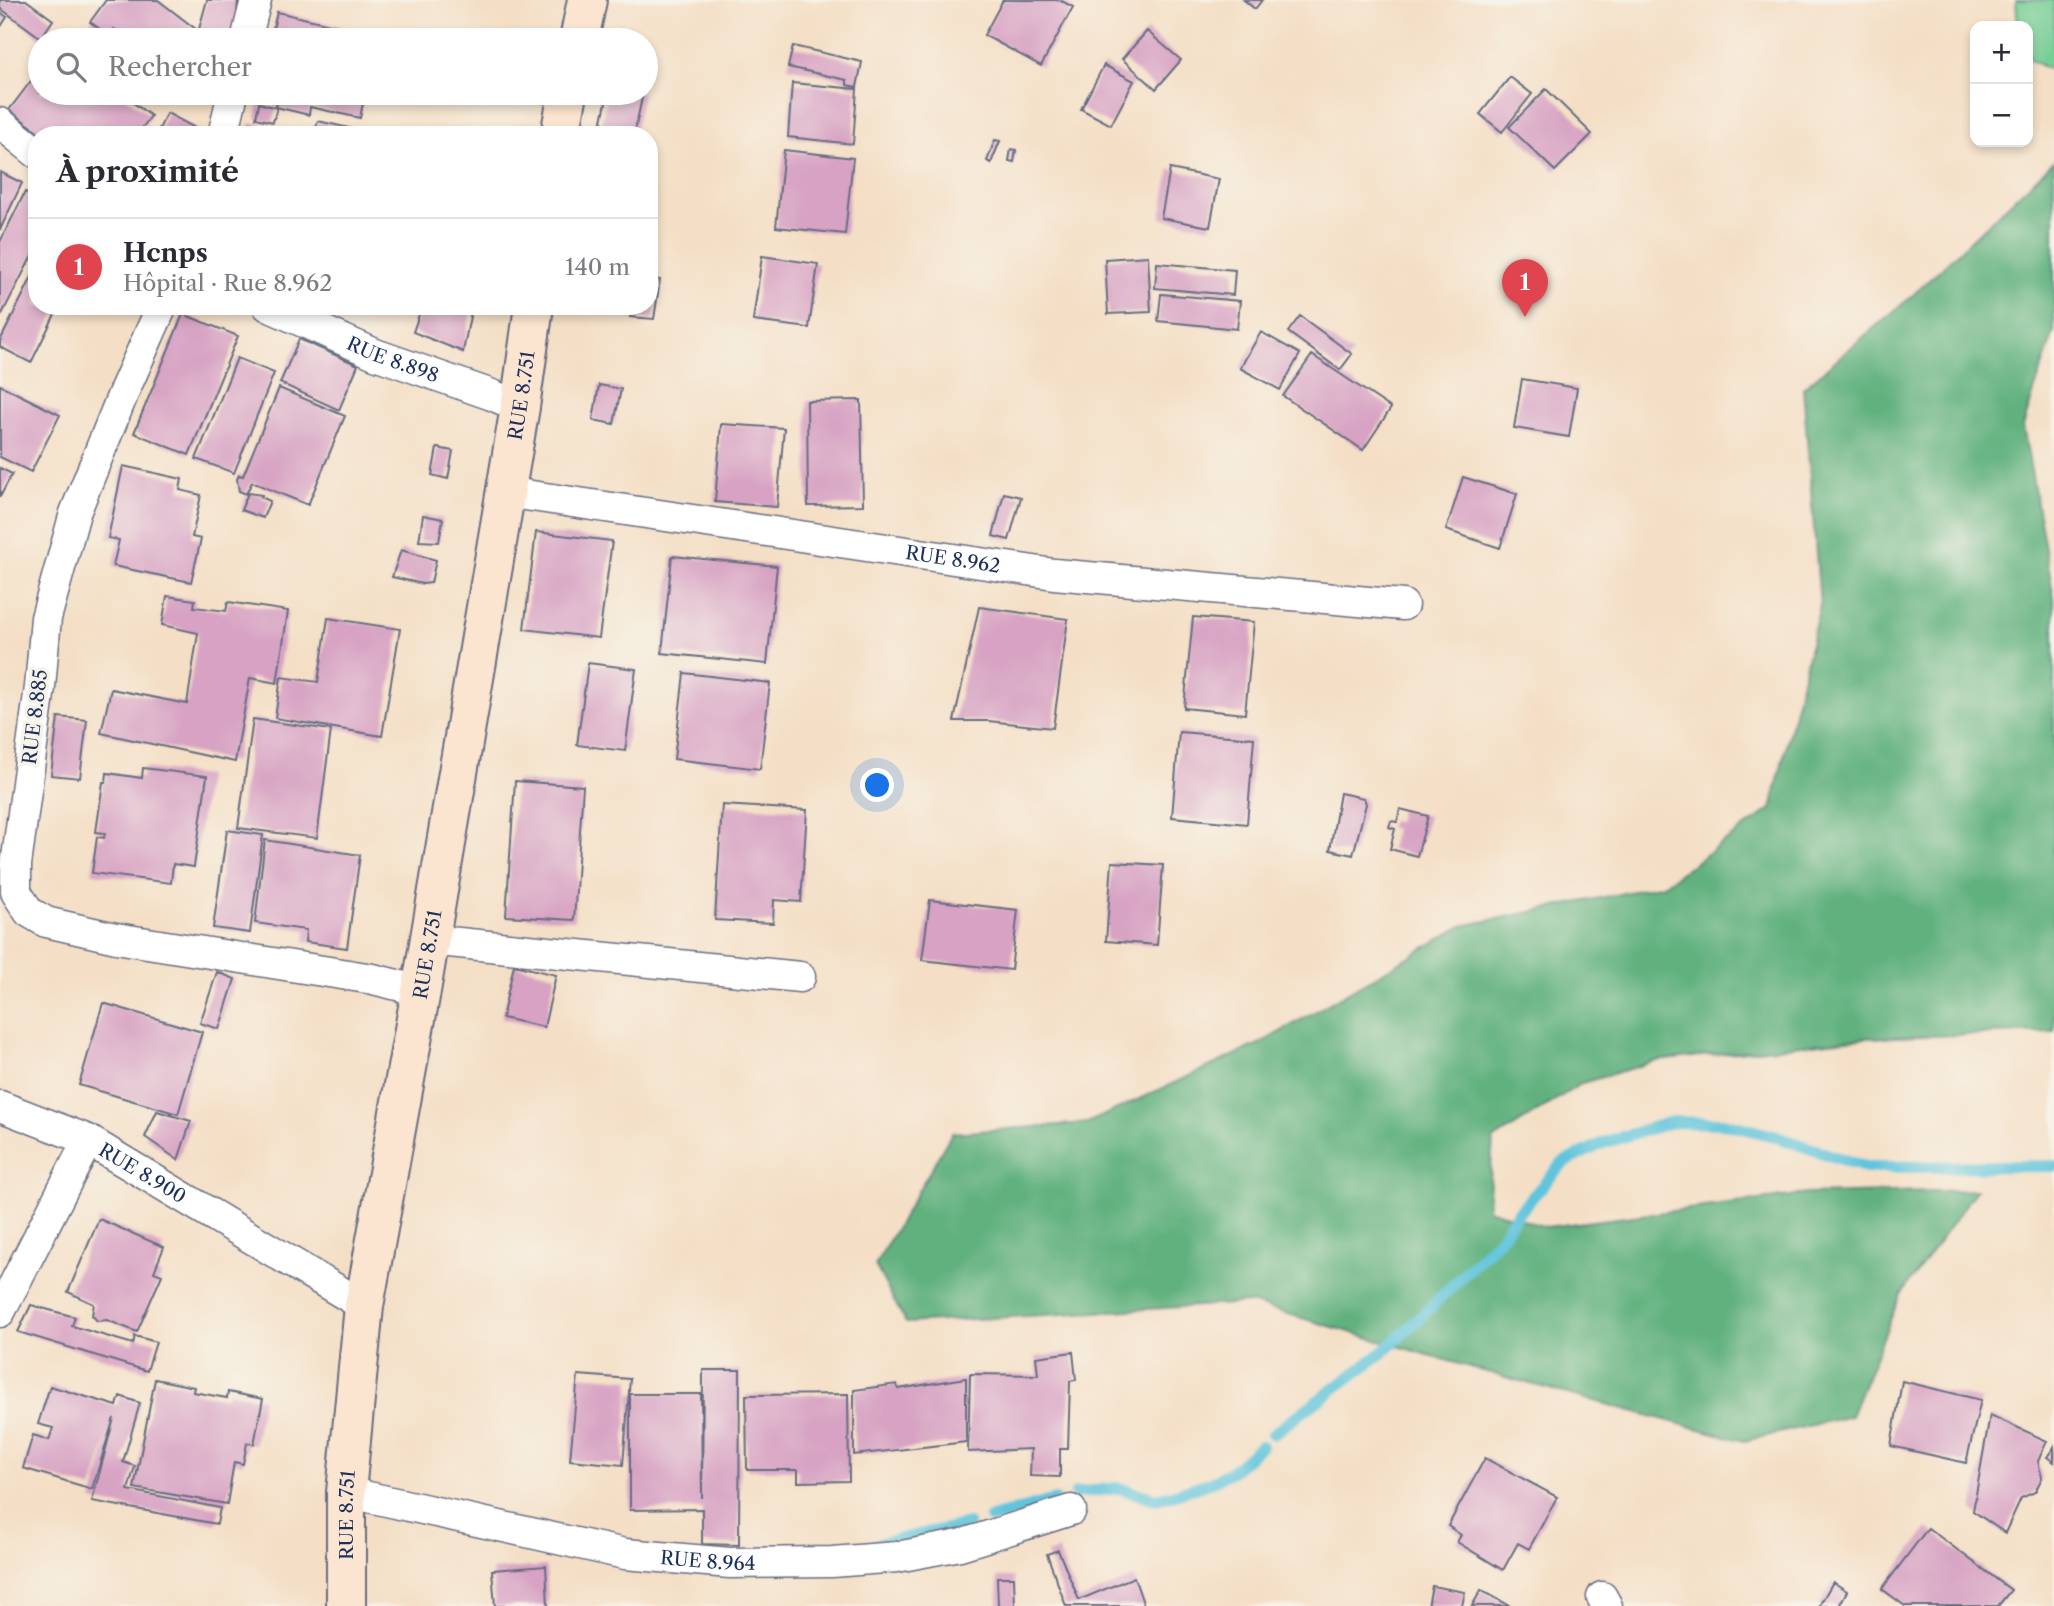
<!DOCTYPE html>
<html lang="fr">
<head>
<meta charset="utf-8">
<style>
  body { margin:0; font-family:"Libre Caslon Text",serif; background:#f7f7f7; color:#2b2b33 }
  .controls { position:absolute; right:21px; top:21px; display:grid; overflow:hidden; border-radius:14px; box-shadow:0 4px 10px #0003 }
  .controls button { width:63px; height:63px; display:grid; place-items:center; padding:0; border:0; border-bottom:2px solid #e1e1e2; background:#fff; color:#2b2b33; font:35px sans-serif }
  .you { position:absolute; left:878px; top:786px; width:24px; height:24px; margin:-18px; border:5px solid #fff; border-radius:50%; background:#1a73e8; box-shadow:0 0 0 10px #1a73e833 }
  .badge { display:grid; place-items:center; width:46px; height:46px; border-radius:50%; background:#0b8043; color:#fff; font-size:23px; font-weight:700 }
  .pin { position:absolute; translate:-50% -58px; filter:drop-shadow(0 2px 4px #0008) }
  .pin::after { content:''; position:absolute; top:37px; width:24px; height:21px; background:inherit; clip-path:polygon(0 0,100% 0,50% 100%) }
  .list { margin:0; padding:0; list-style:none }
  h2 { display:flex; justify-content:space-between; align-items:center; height:91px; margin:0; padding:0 28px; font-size:30px }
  h2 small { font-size:23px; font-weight:400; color:#7c7c81 }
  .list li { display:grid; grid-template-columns:46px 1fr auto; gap:21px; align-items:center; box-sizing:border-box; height:98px; padding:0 28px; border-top:2px solid #e1e1e2 }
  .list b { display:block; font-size:26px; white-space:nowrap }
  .list p { margin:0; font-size:23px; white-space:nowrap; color:#7c7c81 }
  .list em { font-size:23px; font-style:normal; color:#7c7c81 }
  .icon { flex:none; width:38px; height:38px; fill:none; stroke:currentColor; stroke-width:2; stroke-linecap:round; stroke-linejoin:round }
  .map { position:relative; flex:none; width:2054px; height:1606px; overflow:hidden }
  .search { position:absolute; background:#fff; box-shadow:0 4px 10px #0003; left:28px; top:28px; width:630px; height:77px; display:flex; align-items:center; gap:18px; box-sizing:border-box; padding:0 24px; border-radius:38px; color:#7c7c81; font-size:26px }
  .panel { position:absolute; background:#fff; box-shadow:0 4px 10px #0003; left:28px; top:126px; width:630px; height:189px; border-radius:28px }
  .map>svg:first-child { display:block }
</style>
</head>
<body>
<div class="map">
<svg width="2054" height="1606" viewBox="0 0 2054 1606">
  <rect width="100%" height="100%" fill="#f7f3e8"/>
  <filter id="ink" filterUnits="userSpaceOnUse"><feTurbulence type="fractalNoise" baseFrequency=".0143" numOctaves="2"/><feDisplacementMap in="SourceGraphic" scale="14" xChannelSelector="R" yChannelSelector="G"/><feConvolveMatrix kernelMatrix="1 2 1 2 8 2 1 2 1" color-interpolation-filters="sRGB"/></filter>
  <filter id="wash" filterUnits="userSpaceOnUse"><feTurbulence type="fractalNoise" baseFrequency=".00686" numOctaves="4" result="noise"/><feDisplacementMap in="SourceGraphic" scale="28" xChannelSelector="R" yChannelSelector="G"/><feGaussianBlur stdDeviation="1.57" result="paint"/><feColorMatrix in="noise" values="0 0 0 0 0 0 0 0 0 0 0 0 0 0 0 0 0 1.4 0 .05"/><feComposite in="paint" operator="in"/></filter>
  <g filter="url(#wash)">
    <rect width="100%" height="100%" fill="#f4dfc6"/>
    <!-- green -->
    <path fill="#75ce94" stroke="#487e79" stroke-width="2" d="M2016,0H2054V72L2028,59V26H2018Z"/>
    <!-- forest -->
    <path fill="#60b17e" stroke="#3e706e" stroke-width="2" d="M2054,161V331L2023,426L2054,598V1032L1865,1038L1656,1061L1582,1083L1493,1140L1488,1209L1546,1227L1806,1194L1976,1190L1900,1296L1851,1416L1744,1441L1497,1375L1250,1303L906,1323L875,1265L952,1133L1087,1123L1261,1043L1462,926L1663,885L1771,809L1820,605L1803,388L1913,295Z"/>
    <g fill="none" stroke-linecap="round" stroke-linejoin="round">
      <!-- stream -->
      <path stroke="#5ec4dc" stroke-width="12" d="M1273,1434L1382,1353L1432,1306L1501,1237L1518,1213L1563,1163L1603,1143L1672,1122L1723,1123L1774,1136L1865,1167L2054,1166
        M1076,1493L1118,1488L1156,1499L1169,1496L1209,1483L1232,1471L1261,1446
        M991,1518L1055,1500
        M878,1544L968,1524"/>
    </g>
    <g id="blocks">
      <!-- building -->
      <path fill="#d7a2c3" d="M0,0H26L53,20L41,38L0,8Z
        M106,0H158L210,40H129L114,29L110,36L90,22Z
        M207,0H238L235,40L199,29Z
        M1003,0H1060L1073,7L1041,66L984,35Z
        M1244,0H1262L1255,9Z
        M0,12L7,17L0,28Z
        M277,12L378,35L377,40H282L283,36L272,33Z
        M1147,31L1181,60L1156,89L1122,59Z
        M793,46L862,62L857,87L847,85V80L788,67Z
        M1104,65L1134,81L1111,125L1081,109Z
        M40,69V93H120L151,116L137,135H43L9,110Z
        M1510,77L1532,94L1502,132L1480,114Z
        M792,83L857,89L853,144L788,137Z
        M1546,89L1592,134L1555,171L1509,127Z
        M279,93H365L360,118L310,107L309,115L276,107Z
        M608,93H643L634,135H599Z
        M259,103L277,108L273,122L256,118Z
        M167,113L195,128L192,135H164L158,131Z
        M318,121L367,132V135H314Z
        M250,123L297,134V135H247Z
        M995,140L1000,141L991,163L987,161Z
        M1011,149L1016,150L1014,162L1009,161Z
        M784,150L853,158L845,234L776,227Z
        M1170,169L1219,179L1210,227L1161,218Z
        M0,172L22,183L0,230Z
        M25,192L37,198V246L0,318V242Z
        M762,256L818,264L809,328L753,321Z
        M1148,256L1151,312L1108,314L1105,259Z
        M1157,263L1235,270L1233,295L1155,288Z
        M37,267V306H59L31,363L0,347V341Z
        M649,278L660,280L654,319L630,317L631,306H649Z
        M1161,294L1240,301L1237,329L1158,321Z
        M422,306H441L448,309V306H472L463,352L413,332Z
        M572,306H592L591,311Z
        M183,314L238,336L189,455L134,433Z
        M1300,316L1352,354L1340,370L1288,332Z
        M1261,332L1300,354L1280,390L1240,368Z
        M299,339L358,365L339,410L280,383Z
        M1312,355L1391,408L1363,450L1283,396Z
        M237,358L274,373L234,473L196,459Z
        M1522,379L1577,388L1569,437L1514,428Z
        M0,385L60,415L31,472L0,457Z
        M599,385L621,389L614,424L593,420Z
        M279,388L345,416L308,505L252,482L246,494L239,491L237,479L239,475L243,476Z
        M861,400L863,505L808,506L807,401Z
        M721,424L784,428L777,507L715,502Z
        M437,448L453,451L448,479L432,475Z
        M123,466L182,479L180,490L201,495L192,537L201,539L191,582L113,566L119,540L108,538Z
        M0,468L12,474L0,497Z
        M1463,477L1517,494L1500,548L1446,530Z
        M248,493L262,495L261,497L270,501L263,518L241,510Z
        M1004,493L1021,497L1009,540L993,536Z
        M423,515L443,519L439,542L419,541Z
        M536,532L612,541L599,638L524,629Z
        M401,550L436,560L431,583L423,584L392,577Z
        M672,556L777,566L767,664L662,653Z
        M167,596L195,600L194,607L226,611L228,602L288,611L277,683L250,678L235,762L101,733L111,689L187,704L198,633L162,625Z
        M979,607L1068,619L1053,728L988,721H954Z
        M1193,617L1254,622L1245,714L1184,708Z
        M328,618L400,629L382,736L275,718L281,677L318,682Z
        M588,663L636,669L625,751L577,745Z
        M684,673L770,683L760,769L674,759Z
        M58,717L87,720L80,778L51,775Z
        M253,719L331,730L317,838L238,828Z
        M1179,732L1254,738L1247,824L1172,817Z
        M143,768L207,776L194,867L173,864L171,883L92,873L97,837L104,838L105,833L96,832L103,782H106L107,773L142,778Z
        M515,781L583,786L574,920L506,916Z
        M1340,793L1364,798L1366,804L1353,855L1330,850Z
        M722,805L807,810L801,902L774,900L773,923L715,920Z
        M1400,809L1428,816L1417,856L1390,849L1395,829L1389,827L1391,821L1397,822Z
        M227,830L263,835L250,933L213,928Z
        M265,840L360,855L347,948L305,942L306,930L255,923Z
        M1112,862L1163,865L1157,945L1106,941Z
        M930,900L1018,910L1011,970L922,960Z
        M514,965L556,975L544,1027L502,1018Z
        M217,972L235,979L219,1029L200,1023Z
        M103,1003L202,1032L178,1114L79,1085Z
        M157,1111L191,1121L178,1160L145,1137Z
        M99,1219L164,1247L154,1272L162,1275L137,1332L107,1320L97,1321L92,1315L94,1304L68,1292Z
        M31,1305L75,1317L72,1326L133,1344L135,1336L156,1342L147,1371L18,1332Z
        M1073,1352L1076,1380L1070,1381L1068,1449H1060V1477L1030,1476L1031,1449L968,1452L970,1374L1038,1375L1036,1357Z
        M703,1370H740L739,1545L702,1544V1509L630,1510V1394H701L702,1498Z
        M578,1375L630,1379L623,1465L570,1460Z
        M966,1378V1442L854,1455V1390L897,1384L898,1389Z
        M155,1379L194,1387L193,1392L227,1398L228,1392L263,1399L254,1444L247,1443L243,1464L234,1462L227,1504L134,1488Z
        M1902,1381L1981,1400L1966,1463L1891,1446Z
        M50,1386L117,1406L120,1396L140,1403L123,1462L135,1466L128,1490L220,1508L217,1524L92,1501L114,1418L92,1489L23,1468L33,1435L49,1440L53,1428L38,1424Z
        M848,1394L849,1481L798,1482V1470H747L746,1395Z
        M1990,1415L2047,1441L2038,1461L2042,1478L2035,1492L2021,1498L2005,1533L1973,1511Z
        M2054,1447V1462L2047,1457Z
        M1485,1458L1557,1497L1529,1549L1518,1543L1503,1570L1457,1542L1461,1535L1448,1526Z
        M1928,1528L2011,1590L1998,1606H1905L1882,1589Z
        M1058,1550L1079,1600L1134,1577L1144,1606H1066L1047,1554Z
        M546,1566L548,1606H495L492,1570Z
        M997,1577H1014L1015,1606H998Z
        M1833,1582L1847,1591L1839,1606H1819Z
        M1432,1586L1465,1592L1462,1606H1428Z
        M1481,1590L1510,1606H1472Z"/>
    </g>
  </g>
  <g filter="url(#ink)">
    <use href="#blocks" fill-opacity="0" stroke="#676d82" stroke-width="2"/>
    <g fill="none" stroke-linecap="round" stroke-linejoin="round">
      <!-- minor casing -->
      <g stroke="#676d82" stroke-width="33">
        <g id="minor">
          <path d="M246,40L256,0"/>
          <path d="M0,123L37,153"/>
          <path d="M223,135L233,93"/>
          <path d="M162,306L125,389L75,513L46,618L40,687L16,865V892L29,912L46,922L116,938L373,979L421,991"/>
          <path id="s1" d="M268,306L375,354L492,395L520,407"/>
          <path id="s2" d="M505,492L1054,574L1403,605"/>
          <path d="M429,940L800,977"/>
          <path d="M0,1106L88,1140"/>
          <path id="s3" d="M0,1312L88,1140L364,1306"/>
          <path id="s4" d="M346,1492L625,1554L730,1563L832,1562L897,1557L960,1545L1071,1510"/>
          <path d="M1602,1597L1607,1606"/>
        </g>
      </g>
      <!-- secondary casing -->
      <g stroke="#676d82" stroke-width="42">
        <g id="secondary">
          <path d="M579,40L587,0"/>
          <path d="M560,135L568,93"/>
          <path id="s5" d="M346,1606V1492L364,1306L421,991L520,407L534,306"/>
        </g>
      </g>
      <!-- minor -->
      <use href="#minor" stroke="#fff" stroke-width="30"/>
      <!-- secondary -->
      <use href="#secondary" stroke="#fce5d0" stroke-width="38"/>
    </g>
  </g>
  <g text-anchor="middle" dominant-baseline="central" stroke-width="7" stroke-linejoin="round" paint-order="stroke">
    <!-- street labels -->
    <g font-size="19" fill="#1b2f5e" stroke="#f7f3e8">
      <text stroke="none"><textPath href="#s1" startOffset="136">RUE 8.898</textPath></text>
      <text stroke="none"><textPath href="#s5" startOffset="1225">RUE 8.751</textPath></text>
      <text stroke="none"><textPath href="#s2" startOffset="453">RUE 8.962</textPath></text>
      <text transform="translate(35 717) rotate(-83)">RUE 8.885</text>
      <text stroke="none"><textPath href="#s5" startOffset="658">RUE 8.751</textPath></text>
      <text stroke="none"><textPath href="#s3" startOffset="257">RUE 8.900</textPath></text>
      <text stroke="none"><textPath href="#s5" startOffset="91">RUE 8.751</textPath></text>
      <text stroke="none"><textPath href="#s4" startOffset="369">RUE 8.964</textPath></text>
    </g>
  </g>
</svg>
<div class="controls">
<button>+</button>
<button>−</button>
</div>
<div class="you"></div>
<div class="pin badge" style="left:1525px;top:317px;background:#e0444e">1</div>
<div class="search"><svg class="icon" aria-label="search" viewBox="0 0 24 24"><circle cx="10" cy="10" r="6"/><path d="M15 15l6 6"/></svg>Rechercher</div>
<section class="panel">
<h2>À proximité<small></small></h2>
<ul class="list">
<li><span class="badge" style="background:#e0444e">1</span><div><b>Hcnps</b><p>Hôpital · Rue 8.962</p></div><em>140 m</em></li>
</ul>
</section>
</div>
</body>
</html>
